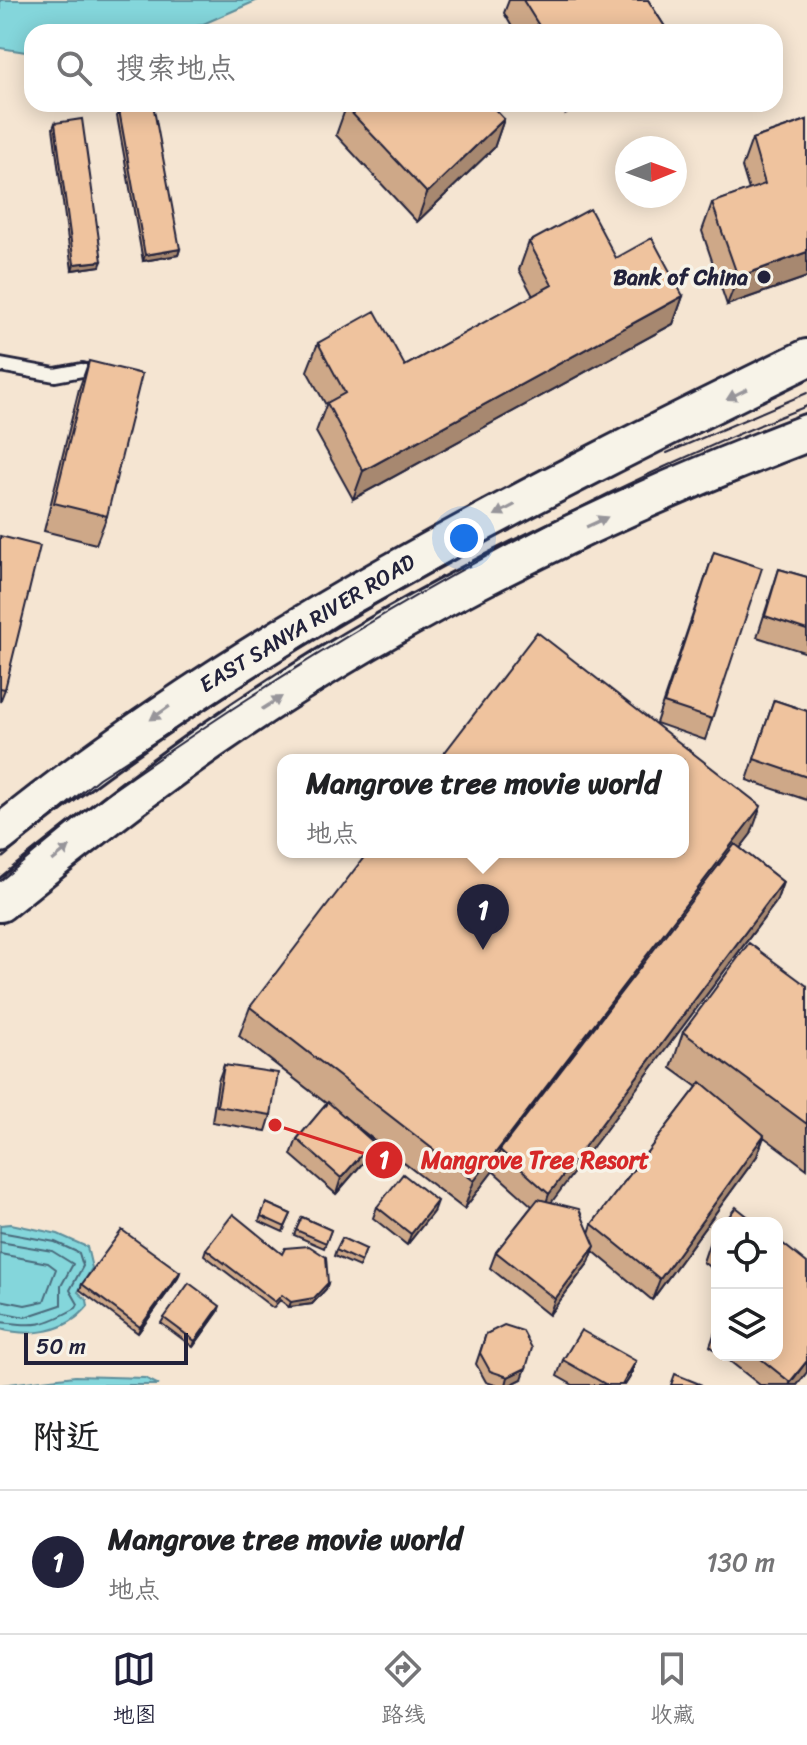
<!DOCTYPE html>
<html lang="zh">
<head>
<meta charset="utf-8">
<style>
  body { margin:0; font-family:Sriracha,"LXGW WenKai TC",sans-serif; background:#f2f2f2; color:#202124 }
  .controls { position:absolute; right:24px; bottom:24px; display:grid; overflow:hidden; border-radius:16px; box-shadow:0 4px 20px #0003 }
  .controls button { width:72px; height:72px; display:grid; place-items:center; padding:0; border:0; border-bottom:2px solid #e0e0e0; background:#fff; color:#202124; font:40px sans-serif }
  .compass { position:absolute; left:615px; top:136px; width:72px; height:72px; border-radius:50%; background:#fff; box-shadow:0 4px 20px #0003; rotate:89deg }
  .scale { position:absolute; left:24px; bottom:20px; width:164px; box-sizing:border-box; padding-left:8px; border:4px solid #22223b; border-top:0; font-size:22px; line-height:28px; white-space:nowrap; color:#22223b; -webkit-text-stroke:6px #f7f3e8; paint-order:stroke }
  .you { position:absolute; left:464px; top:538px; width:28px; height:28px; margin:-20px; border:6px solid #fff; border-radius:50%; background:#1a73e8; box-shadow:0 0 0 12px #1a73e833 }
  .badge { display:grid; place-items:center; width:52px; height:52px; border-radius:50%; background:#22223b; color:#fff; font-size:26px; font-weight:700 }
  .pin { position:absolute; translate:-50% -66px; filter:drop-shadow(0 2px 4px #0008) }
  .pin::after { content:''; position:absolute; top:42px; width:28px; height:24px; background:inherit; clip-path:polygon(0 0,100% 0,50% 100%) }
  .popup { position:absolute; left:277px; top:754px; width:412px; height:104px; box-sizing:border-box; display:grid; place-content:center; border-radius:16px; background:#fff; filter:drop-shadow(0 2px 6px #0005); font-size:26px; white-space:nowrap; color:#757577 }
  .popup b { font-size:30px; color:#202124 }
  .popup::after { content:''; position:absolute; left:50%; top:100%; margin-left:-16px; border:16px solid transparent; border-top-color:#fff }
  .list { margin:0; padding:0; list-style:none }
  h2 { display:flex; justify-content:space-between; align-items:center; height:104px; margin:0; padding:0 32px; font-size:34px }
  h2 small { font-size:26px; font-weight:400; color:#757577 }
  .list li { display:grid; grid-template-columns:52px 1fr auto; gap:24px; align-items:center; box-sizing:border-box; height:144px; padding:0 32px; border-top:2px solid #e0e0e0 }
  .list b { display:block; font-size:30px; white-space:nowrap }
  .list p { margin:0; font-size:26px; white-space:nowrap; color:#757577 }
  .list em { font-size:26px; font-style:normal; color:#757577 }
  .icon { flex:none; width:44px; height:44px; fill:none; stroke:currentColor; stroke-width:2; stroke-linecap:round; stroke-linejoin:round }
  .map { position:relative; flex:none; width:807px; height:1385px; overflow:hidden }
  .search { position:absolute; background:#fff; box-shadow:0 4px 20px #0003; left:24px; right:24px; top:24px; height:88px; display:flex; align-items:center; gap:20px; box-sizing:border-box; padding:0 28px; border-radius:24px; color:#757577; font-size:30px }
  .sheet { height:248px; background:#fff }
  nav { display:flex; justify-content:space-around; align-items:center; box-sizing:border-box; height:112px; border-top:2px solid #e0e0e0; background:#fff; font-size:22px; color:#757577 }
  nav a { display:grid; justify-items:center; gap:4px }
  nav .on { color:#22223b }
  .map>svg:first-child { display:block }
</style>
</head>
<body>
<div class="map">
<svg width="807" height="1385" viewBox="0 0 807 1385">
  <rect width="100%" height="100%" fill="#f5e5d2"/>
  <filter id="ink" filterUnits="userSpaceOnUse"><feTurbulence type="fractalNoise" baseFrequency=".0125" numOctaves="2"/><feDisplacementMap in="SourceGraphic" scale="16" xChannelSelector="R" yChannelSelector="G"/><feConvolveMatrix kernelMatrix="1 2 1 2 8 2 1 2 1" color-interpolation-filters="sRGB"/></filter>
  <g filter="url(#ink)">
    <!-- water -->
    <path fill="#84d6db" stroke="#5d8e9b" stroke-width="2" d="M0,0H258L201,25L166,32H32V53L0,48Z
      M11,1224L58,1234L87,1247L92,1268L78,1292L87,1300L88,1306C66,1333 31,1337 0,1329V1225Z
      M75,1376L145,1378L159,1385H1Z"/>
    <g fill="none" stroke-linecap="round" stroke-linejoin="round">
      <!-- shore -->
      <path stroke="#496a7b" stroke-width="2" d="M0,1232L55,1242L79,1253L83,1266L70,1290L78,1304L76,1308C42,1327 37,1326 0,1322
        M0,1242L52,1251L73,1264L61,1286V1305L25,1317L0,1312
        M0,1254L48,1263L56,1269L44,1301L25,1305L0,1300"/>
      <!-- service casing -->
      <g stroke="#22223b" stroke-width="18">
        <path id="service" d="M0,365L55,375L82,370L99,375"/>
      </g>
      <!-- secondary casing -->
      <g stroke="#22223b" stroke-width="42">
        <path id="secondary" d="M0,834C245,636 525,496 807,358
          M0,903C69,847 138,792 211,741C395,613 598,513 807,433"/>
      </g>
      <!-- service -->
      <use href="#service" stroke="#f7f3e8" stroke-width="12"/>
      <!-- secondary -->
      <use href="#secondary" stroke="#f7f3e8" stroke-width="36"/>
      <!-- tram -->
      <path stroke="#22223b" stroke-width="2" d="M667,453L807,393
        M0,860L99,778L338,624L456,558
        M0,881C38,851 74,818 113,790C330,637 560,503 807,406"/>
    </g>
    <!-- wall -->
    <path fill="#cea888" stroke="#22223b" stroke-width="2" d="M509,0H648L667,30L666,32H515L504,13Z
      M559,104H583L566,114Z
      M346,107L504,119L494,148L417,222L336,135Z
      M119,110L180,249L178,255L143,261L117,116Z
      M807,120V277L727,305L702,231L712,203L749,190L742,167L752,139Z
      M55,123L100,266L72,270L53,128Z
      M529,242L616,258L683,296L673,324L353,499L316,432L326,405L307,371L318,343L405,366L533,296L519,270Z
      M89,361L107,516L96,544L44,531L79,389Z
      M0,536L5,689L0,702Z
      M714,552L712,719L705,740L656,723Z
      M779,569L807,577V653L757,637Z
      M774,700L807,711V800L747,780Z
      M751,834L740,848L783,882L776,902L551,1202L589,1233L592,1224L697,1087L671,1068L683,1032L807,986V1169L764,1137L757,1156L652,1300L593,1251L589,1262L549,1315L490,1268L496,1252L532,1206L493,1171L464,1209L343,1116L373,1142L367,1158L336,1194L291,1155L297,1139L327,1104L239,1036L250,1007Z
      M224,1065L271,1115L266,1131L212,1122L218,1081Z
      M266,1203L291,1214L283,1232L259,1221Z
      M377,1207L433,1212L407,1245L373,1218Z
      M302,1217L331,1230L324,1248L294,1235Z
      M717,1232V1273L703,1262L710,1241Z
      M206,1249L282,1254L328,1283L326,1289L312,1304L289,1307L280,1300L273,1308L204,1255Z
      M366,1249L359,1267L334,1256L336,1250Z
      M807,1263V1372L797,1385H760L722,1355H777Z
      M180,1272L178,1278L138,1333L80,1290L82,1284Z
      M218,1312L193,1347L161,1323L164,1318Z
      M717,1326V1351L710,1346Z
      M486,1334L522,1379L510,1385H495L486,1382L476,1364Z
      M563,1360L636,1361L630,1377L625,1385H573L557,1376Z"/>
    <!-- shaded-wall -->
    <path fill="#a7886f" stroke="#22223b" stroke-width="2" d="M569,104H583L566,114Z
      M504,119L494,148L417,222L427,193Z
      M180,249L178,255L143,261L145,255Z
      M807,252V277L727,305L738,277Z
      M102,261L100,266L72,270L74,264Z
      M683,296L673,324L353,499L363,471Z
      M761,806L751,834L505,1155L500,1150L493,1171L464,1209L474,1181Z
      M783,882L776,902L542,1215L549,1194Z
      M764,1135L757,1156L652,1300L660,1279Z
      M373,1142L367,1158L336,1194L341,1178Z
      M437,1201L433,1212L407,1245L411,1234Z
      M595,1246L589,1262L549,1315L555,1299Z
      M180,1272L178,1278L138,1333L140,1327Z
      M328,1283L326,1289L312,1304L289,1307L291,1302Z
      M220,1306L218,1312L193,1347L195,1341Z
      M636,1361L630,1377L625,1385H622Z
      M807,1361V1372L797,1385H789Z
      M526,1368L522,1379L510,1385H506L508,1377Z"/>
    <!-- building -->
    <path fill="#efc39e" stroke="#22223b" stroke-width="2" d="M523,0H648L667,30L664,32H543Z
      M153,104L180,249L145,255L119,110Z
      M349,104H490L504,119L427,193L346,107Z
      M82,119L102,261L74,264L55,123Z
      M807,120V252L738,277L712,203L765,184L752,139Z
      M590,209L616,258L652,238L683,296L363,471L327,403L345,393L318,343L375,311L405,366L552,285L529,242Z
      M89,361L142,374L107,516L54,503Z
      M0,536L40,546L5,689L0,688Z
      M714,552L762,568L712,719L664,703Z
      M779,569L807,577V630L765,616Z
      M537,632L761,806L474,1181L250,1007L368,852H683V760H439Z
      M774,700L807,711V777L754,759Z
      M735,844L783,882L549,1194L500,1150Z
      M749,943L807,986V1124L683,1032Z
      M224,1065L278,1073L271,1115L217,1106Z
      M701,1082L764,1135L660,1279L592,1224Z
      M328,1102L373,1142L341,1178L297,1139Z
      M403,1174L437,1201L411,1234L377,1207Z
      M538,1199L579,1209L595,1246L555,1299L496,1252Z
      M266,1203L291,1214L285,1227L261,1216Z
      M736,1207L756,1223H724Z
      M233,1214L282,1254L285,1248L309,1246L326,1257L328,1283L314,1298L291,1302L282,1295L275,1302L206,1249Z
      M302,1217L331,1230L326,1243L296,1230Z
      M122,1230L180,1272L140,1327L82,1284Z
      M717,1232V1247L710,1241Z
      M342,1238L366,1249L361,1262L336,1250Z
      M777,1239L807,1263V1361L790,1382L756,1355H777Z
      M189,1283L220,1306L195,1341L164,1318Z
      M504,1325L523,1331L532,1348L526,1368L508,1377L490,1371L480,1353L486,1334Z
      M581,1330L636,1361L622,1385H607L563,1360Z
      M675,1374L702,1385H671Z"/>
    <!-- one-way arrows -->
    <defs><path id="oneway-solid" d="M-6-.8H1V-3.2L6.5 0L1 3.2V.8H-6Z" transform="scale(2)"/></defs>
    <g fill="#97959a">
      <use href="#oneway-solid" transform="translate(737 394) rotate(153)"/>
      <use href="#oneway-solid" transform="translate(505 510) rotate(152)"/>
      <use href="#oneway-solid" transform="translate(597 522) rotate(-25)"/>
      <use href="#oneway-solid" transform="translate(272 703) rotate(-32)"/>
      <use href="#oneway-solid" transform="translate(160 713) rotate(145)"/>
      <use href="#oneway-solid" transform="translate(61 854) rotate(-39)"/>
    </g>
  </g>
  <!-- markers -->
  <circle fill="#22223b" stroke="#f7f3e8" stroke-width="3" cx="764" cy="277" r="8"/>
  <g text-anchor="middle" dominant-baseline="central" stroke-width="7" stroke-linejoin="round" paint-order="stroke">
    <!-- poi labels -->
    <g font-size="22" font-weight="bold" fill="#22223b" stroke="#f7f3e8" text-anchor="end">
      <text x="748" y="277">Bank of China</text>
    </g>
    <!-- street labels -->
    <g font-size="22" fill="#22223b" stroke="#f7f3e8">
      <text transform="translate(307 623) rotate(-31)">EAST SANYA RIVER ROAD</text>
    </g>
  </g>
  <!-- callouts -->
  <path fill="none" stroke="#d62828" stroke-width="3" d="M275 1125L384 1160"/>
  <g fill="#d62828" stroke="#f7f3e8" stroke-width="3">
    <circle cx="275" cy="1125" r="8"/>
    <circle cx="384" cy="1160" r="20"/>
  </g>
  <g font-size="24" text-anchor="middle" font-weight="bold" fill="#fff">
    <text x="384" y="1168">1</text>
  </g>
  <g font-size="24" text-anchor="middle" font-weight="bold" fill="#d62828" stroke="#f7f3e8" stroke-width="7" stroke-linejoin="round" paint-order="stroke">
    <text x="535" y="1168">Mangrove Tree Resort</text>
  </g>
</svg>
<div class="controls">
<button><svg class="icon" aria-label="locate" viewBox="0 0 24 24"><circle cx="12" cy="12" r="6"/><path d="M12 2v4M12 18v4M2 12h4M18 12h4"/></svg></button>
<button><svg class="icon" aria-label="layers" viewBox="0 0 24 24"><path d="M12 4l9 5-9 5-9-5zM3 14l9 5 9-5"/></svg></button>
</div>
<svg class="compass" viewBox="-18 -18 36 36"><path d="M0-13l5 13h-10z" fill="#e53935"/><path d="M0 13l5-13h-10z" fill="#757577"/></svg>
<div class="scale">50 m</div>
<div class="you"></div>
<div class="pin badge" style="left:483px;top:950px">1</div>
<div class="popup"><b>Mangrove tree movie world</b>地点</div>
<div class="search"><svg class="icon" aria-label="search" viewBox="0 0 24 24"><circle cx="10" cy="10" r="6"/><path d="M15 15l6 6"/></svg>搜索地点</div>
</div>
<section class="sheet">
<h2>附近<small></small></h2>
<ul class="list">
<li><span class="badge">1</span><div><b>Mangrove tree movie world</b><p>地点</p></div><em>130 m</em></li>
</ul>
</section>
<nav>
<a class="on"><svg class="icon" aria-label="map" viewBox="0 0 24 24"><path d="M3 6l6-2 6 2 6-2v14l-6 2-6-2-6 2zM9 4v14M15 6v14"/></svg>地图</a>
<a><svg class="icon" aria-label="directions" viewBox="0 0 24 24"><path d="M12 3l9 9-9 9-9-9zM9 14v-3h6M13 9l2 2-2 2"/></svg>路线</a>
<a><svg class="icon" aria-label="saved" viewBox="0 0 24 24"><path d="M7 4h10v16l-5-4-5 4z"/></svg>收藏</a>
</nav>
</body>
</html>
